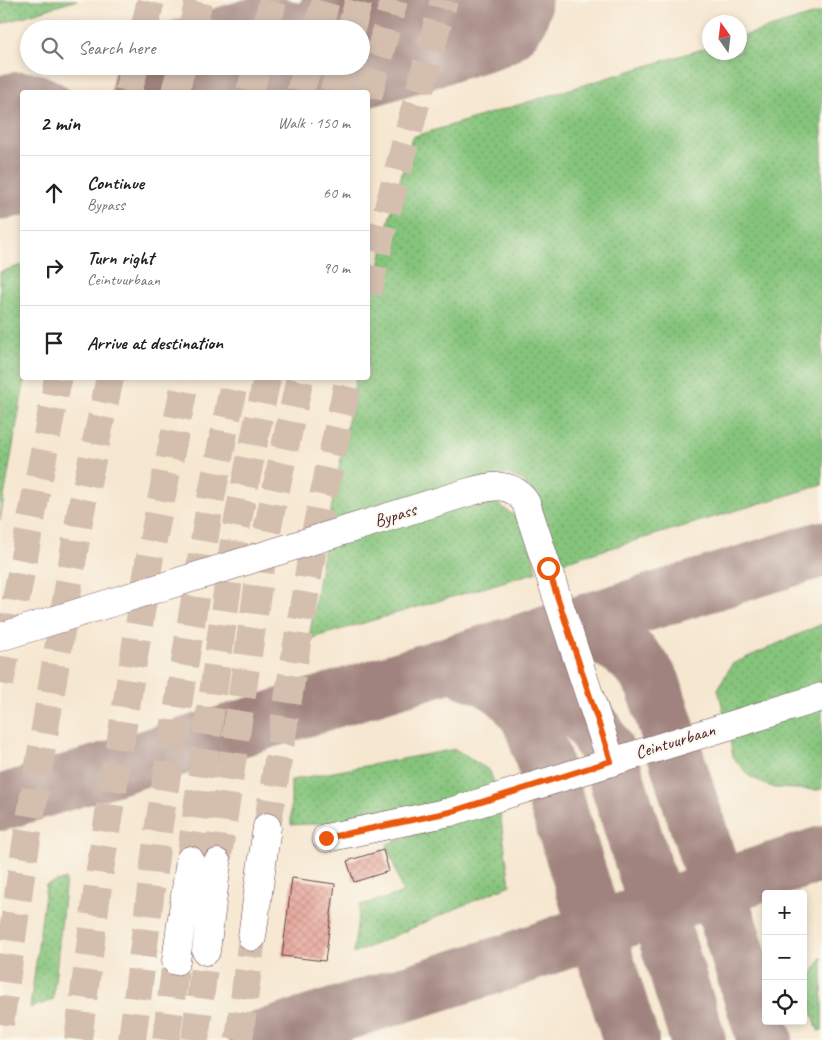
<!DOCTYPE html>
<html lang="en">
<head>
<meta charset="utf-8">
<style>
  body { margin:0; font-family:Caveat,sans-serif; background:#f2f2f2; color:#202124 }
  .controls { position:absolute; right:15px; bottom:15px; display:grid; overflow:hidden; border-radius:5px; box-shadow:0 2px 8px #0003 }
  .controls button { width:45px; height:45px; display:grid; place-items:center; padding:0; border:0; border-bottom:1px solid #e0e0e0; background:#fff; color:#202124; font:25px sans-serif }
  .compass { position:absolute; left:702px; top:15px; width:45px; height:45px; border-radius:50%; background:#fff; box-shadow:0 2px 8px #0003; rotate:346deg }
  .stop { position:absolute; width:15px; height:15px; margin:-11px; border:4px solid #ea580c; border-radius:50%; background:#fff }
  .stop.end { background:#ea580c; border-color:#fff; box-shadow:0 1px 5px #0008 }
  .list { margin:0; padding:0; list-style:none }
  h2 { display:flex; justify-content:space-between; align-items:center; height:65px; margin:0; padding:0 20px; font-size:21px }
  h2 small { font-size:16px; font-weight:400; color:#757577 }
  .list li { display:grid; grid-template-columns:32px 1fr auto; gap:15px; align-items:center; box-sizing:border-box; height:75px; padding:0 20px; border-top:1px solid #e0e0e0 }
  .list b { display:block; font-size:19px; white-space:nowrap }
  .list p { margin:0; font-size:16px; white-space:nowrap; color:#757577 }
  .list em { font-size:16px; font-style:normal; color:#757577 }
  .icon { flex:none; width:28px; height:28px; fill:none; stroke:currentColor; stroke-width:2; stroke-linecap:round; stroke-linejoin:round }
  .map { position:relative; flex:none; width:822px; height:1040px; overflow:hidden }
  .search { position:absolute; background:#fff; box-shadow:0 2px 8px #0003; left:20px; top:20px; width:350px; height:55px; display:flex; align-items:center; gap:12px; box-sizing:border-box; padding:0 18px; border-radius:28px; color:#757577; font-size:19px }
  .panel { position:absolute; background:#fff; box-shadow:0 2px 8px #0003; left:20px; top:90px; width:350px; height:290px; border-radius:5px }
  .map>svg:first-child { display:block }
</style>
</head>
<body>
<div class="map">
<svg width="822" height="1040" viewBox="0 0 822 1040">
  <defs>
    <pattern id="grass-dots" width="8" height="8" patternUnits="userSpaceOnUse" patternTransform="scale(1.25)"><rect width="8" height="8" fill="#85c47c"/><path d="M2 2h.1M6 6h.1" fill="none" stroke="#6f9f66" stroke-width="1.8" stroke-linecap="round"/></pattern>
    <pattern id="building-cross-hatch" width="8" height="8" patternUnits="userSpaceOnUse" patternTransform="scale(1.25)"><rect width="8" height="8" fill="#e59c91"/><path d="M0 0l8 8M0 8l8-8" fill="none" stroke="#bc7f77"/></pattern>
  </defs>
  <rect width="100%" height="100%" fill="#fbf7ec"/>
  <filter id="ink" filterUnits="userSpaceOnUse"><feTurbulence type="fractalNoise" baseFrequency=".02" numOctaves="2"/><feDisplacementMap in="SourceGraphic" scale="10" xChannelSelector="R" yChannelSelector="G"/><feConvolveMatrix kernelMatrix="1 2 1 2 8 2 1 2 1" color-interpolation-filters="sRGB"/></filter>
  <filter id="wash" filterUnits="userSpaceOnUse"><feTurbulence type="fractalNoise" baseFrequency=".0096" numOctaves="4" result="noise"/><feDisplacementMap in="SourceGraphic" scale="20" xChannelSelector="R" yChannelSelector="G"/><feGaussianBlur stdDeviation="1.12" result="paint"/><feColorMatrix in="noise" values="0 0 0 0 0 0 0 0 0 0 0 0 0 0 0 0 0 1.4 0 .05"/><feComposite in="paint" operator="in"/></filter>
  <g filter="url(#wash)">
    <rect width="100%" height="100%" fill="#f6e7d0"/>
    <!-- grass -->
    <path fill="url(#grass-dots)" stroke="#687254" d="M0,0H77L0,24Z
      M822,12V485L557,564L530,493L523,480L507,474L328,526L356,378H368V322L387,227L412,137L709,47L710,52H740V37Z
      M22,265V378H25L0,520V272Z
      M467,500L494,501L524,523L537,572L309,639L324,546Z
      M822,624V688L725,718L718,689L732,664Z
      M822,705V789L818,790L774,788L749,776L733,757L729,734Z
      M455,749L490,771L496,789L414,818L291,825V780Z
      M499,806L510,885L353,954L360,905L403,893L387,844Z
      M66,879L53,1000L30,1008L46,885Z
      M822,957V1030L818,1031L805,988Z"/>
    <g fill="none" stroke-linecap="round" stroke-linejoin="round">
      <!-- taxiway -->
      <path stroke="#a0837e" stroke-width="56" d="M553,632C599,630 630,643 653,684L765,1040
        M462,663C531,659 586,698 611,761L698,1040
        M469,672C499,681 520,698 533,727L631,1040
        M0,803L822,549
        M257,1040L507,962L675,902L822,854"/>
      <!-- runway -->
      <path stroke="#a0837e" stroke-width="141" d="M361,37L481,0
        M182,92L267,66
        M0,149L22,142"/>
    </g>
    <g id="blocks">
      <!-- building -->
      <path fill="url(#building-cross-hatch)" d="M383,850L389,871L354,882L347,861Z
        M292,878L335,884L325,961L282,956Z"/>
    </g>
  </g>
  <g filter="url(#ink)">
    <use href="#blocks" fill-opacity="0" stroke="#643d44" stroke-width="1"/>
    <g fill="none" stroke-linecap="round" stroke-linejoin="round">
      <!-- minor-tunnel -->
      <path stroke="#d4bfaf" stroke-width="28" stroke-dasharray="28 14" stroke-linecap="butt" d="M351,29L359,0
        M334,92L341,66
        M368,97L394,0
        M368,293L381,234L444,0
        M267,827L316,529L349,378
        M190,860L235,534L267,378
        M217,863L265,540L300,378
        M166,1040L176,961
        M195,1040L206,951
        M239,1040L252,937"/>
      <!-- highway-tunnel -->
      <path stroke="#d4bfaf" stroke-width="28" stroke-dasharray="28 14" stroke-linecap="butt" d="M144,29L151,0
        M192,29L199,0
        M266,29L273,0
        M318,29L326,0
        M128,92L135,66
        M175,92L182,66
        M250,92L257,66
        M300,92L308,66
        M0,684L58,378
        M0,1024L21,875L80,515L110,378
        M78,1040L100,870L151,550L186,378
        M132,1040L159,825L211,498L235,378"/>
      <!-- minor casing -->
      <g stroke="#643d44" stroke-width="29">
        <path id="minor" d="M0,637L469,492C490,486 512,480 526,503L611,761
          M326,838L450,812L822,697
          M252,937L267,827
          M206,951L217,863
          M176,961L190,860"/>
      </g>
      <!-- minor -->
      <use href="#minor" stroke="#fff" stroke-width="28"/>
    </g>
  </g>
  <g fill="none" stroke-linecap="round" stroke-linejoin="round" filter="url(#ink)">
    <!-- route -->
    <path stroke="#ea580c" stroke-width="6" d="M326,838L450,812L611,761L548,568"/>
  </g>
  <g text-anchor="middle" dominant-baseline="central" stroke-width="4" stroke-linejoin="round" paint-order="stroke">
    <!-- street labels -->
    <g font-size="18" fill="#4a1f2b" stroke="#fbf7ec">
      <text transform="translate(395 515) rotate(-17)">Bypass</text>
      <text transform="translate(675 741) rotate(-17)">Ceintuurbaan</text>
    </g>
  </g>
</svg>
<div class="controls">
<button>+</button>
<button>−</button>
<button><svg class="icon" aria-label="locate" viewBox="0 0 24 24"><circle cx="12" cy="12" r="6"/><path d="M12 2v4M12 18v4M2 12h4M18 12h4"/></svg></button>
</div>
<svg class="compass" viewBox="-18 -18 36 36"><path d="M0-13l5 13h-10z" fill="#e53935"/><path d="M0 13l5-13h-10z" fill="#757577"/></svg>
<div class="stop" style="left:548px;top:568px"></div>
<div class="stop end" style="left:326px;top:838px"></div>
<div class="search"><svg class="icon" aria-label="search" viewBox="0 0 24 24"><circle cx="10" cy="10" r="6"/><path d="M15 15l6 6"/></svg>Search here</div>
<section class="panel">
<h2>2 min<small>Walk · 150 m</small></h2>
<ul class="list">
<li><svg class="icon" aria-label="ahead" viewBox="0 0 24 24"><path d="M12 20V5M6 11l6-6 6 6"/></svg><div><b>Continue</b><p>Bypass</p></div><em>60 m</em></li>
<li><svg class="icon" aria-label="right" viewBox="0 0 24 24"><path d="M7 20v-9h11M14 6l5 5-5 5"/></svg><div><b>Turn right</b><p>Ceintuurbaan</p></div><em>90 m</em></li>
<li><svg class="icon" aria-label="arrive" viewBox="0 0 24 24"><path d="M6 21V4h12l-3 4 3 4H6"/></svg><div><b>Arrive at destination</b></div></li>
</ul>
</section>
</div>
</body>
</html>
